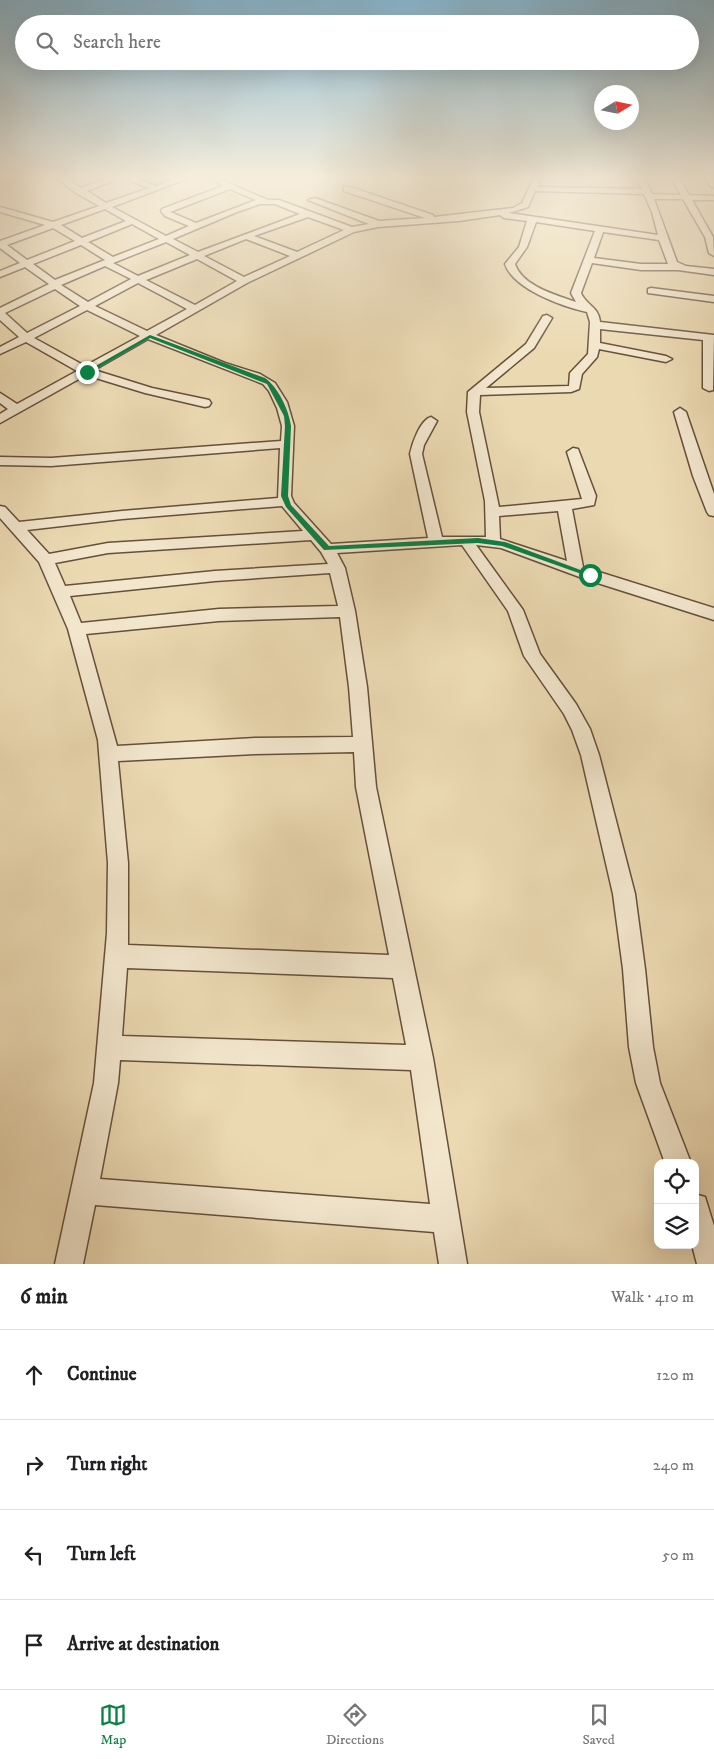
<!DOCTYPE html>
<html lang="en">
<head>
<meta charset="utf-8">
<style>
  body { margin:0; font-family:"IM FELL DW Pica",serif; background:#f6f6f6; color:#202124 }
  .controls { position:absolute; right:15px; bottom:15px; display:grid; overflow:hidden; border-radius:10px; box-shadow:0 5px 20px #0002 }
  .controls button { width:45px; height:45px; display:grid; place-items:center; padding:0; border:0; border-bottom:1px solid #e0e0e0; background:#fff; color:#202124; font:25px sans-serif }
  .compass { position:absolute; left:594px; top:85px; width:45px; height:45px; border-radius:50%; background:#fff; box-shadow:0 5px 20px #0002; rotate:80deg }
  .stop { position:absolute; width:15px; height:15px; margin:-11px; border:4px solid #0b8043; border-radius:50%; background:#fff }
  .stop.end { background:#0b8043; border-color:#fff; box-shadow:0 1px 5px #0008 }
  .list { margin:0; padding:0; list-style:none }
  h2 { display:flex; justify-content:space-between; align-items:center; height:65px; margin:0; padding:0 20px; font-size:21px }
  h2 small { font-size:16px; font-weight:400; color:#757577 }
  .list li { display:grid; grid-template-columns:32px 1fr auto; gap:15px; align-items:center; box-sizing:border-box; height:90px; padding:0 20px; border-top:1px solid #e0e0e0 }
  .list b { display:block; font-size:19px; white-space:nowrap }
  .list em { font-size:16px; font-style:normal; color:#757577 }
  .icon { flex:none; width:28px; height:28px; fill:none; stroke:currentColor; stroke-width:2; stroke-linecap:round; stroke-linejoin:round }
  .map { position:relative; flex:none; width:714px; height:1264px; overflow:hidden }
  .search { position:absolute; background:#fff; box-shadow:0 5px 20px #0002; left:15px; right:15px; top:15px; height:55px; display:flex; align-items:center; gap:12px; box-sizing:border-box; padding:0 18px; border-radius:28px; color:#757577; font-size:19px }
  .sheet { height:425px; background:#fff }
  nav { display:flex; justify-content:space-around; align-items:center; box-sizing:border-box; height:70px; border-top:1px solid #e0e0e0; background:#fff; font-size:14px; color:#757577 }
  nav a { display:grid; justify-items:center; gap:2px }
  nav .on { color:#0b8043 }
  .map>svg:first-child { display:block }
</style>
</head>
<body>
<div class="map">
<svg width="714" height="1264" viewBox="0 0 714 1264">
  <rect width="100%" height="100%" fill="#ebd9b2"/>
  <filter id="stains"><feTurbulence type="fractalNoise" baseFrequency=".004" numOctaves="4"/><feColorMatrix values="0 0 0 0 .2 0 0 0 0 .09 0 0 0 0 .02 0 0 0 .5 -.17"/></filter>
  <radialGradient id="worn" r=".72"><stop offset=".6" stop-color="#630" stop-opacity="0"/><stop offset="1" stop-color="#630" stop-opacity=".3"/></radialGradient>
  <g fill="none" stroke-linecap="round" stroke-linejoin="round">
    <!-- minor casing -->
    <g stroke="#66503a" stroke-width="3">
      <path id="minor" d="M57,178H67L81,188L108,178H120L87,191L106,203L149,188L123,178H135L156,186L177,178H189L112,207L166,236L189,226L165,216L161,211L162,209L223,186L217,182L221,180L268,200H279L352,227L369,224L308,200L315,198L379,221L425,218L344,191V187H350L433,215L434,217L513,208L522,203L534,178H542L538,187L642,189L637,178H645L652,194L681,195L671,178H679L689,195L714,196V200H692L713,237L714,256L709,253L705,237L683,199H654L677,262L686,266L714,269V275L678,270H641L592,263L581,293C586,305 599,307 600,322L714,335L713,390L709,391L703,388V340L600,329V343L666,356L672,359L666,362L599,349L597,357L582,374L579,389L571,392L480,395L479,412L499,507L582,499L567,452L573,448L578,449L596,496L594,505L572,509L583,567L714,608V620L585,579L501,548L476,545L523,610L540,654L576,704L590,729L599,755L635,894L645,969L653,1047L660,1083L691,1163H665L636,1083L629,1047L623,969L613,894L581,755L572,730L564,714L524,656L508,611L462,545L337,553L345,568L355,611L367,687L376,787L433,1058L467,1264H439L434,1232L95,1205L83,1264H55L94,1083L107,933L108,863L98,740L68,629L39,562L0,518V506L5,507L19,522L122,511L278,498L280,448L51,466L0,465V457L51,458L281,441L282,426L277,408L269,391L263,384L148,339L94,370L152,388L209,400L211,403L209,406L205,407L145,393L86,375L0,423V414L8,409L0,403V393L17,404L77,371L26,342L0,354V347L19,337L0,320V308L49,284L25,267L0,277V271L20,263L0,248V241L45,225L0,212V207L53,222L99,206L76,193ZM230,189L256,200L196,223L170,212ZM535,191L644,194L652,212L658,235L509,213L528,207ZM260,204H275L300,214L198,252L173,239L237,212ZM105,209L126,221L82,238L61,225ZM500,215L504,218L527,221L519,247L505,264C513,289 563,307 587,312L590,322L588,354L570,373L569,386L486,388L534,348L552,318L547,315L543,316L526,344L468,392L467,412L485,501L486,537H442L422,454L424,445L437,421L431,417C420,420 412,444 410,454L428,538L331,544L294,503L291,496L294,426L287,402L275,383L260,374L225,363L156,335L247,283L354,232L378,227L459,221ZM308,217L344,230L297,252L254,236ZM536,222L595,231L571,293L576,302C556,295 522,286 515,264L527,247ZM132,224L159,239L113,257L88,242ZM53,228L75,241L27,260L7,245ZM603,232L659,240L668,264H641L594,258ZM246,239L290,256L244,277L204,256ZM166,242L190,255L138,276L113,263ZM81,245L105,260L55,280L33,264ZM197,259L237,281L195,305L146,280ZM105,266L131,279L88,302L61,285ZM138,283L187,309L147,331L95,306ZM55,289L80,306L27,333L5,313ZM87,310L140,336L85,366L34,338ZM282,506L303,531L108,543L49,554L27,530L122,519ZM558,511L567,561L500,539L499,516ZM311,540L321,552L328,564L215,571L65,586L55,563L108,553ZM330,573L338,606L219,609L81,623L70,596L215,581ZM340,617L349,687L353,737L255,738L117,746L86,634L219,621ZM354,752L356,787L389,955L128,945V863L118,761L255,754ZM127,968L393,978L406,1045L122,1036ZM120,1060L411,1070L430,1204L100,1179L118,1083Z
        M708,178H714V187H711L707,180Z
        M651,288L714,296V302L648,293V289Z
        M680,408L686,412L714,494V516L709,515L707,512L693,476L674,412Z
        M695,1194L705,1197L714,1226V1264H697L692,1245H695Z"/>
    </g>
    <!-- minor -->
    <use href="#minor" fill="#f2e6cd" fill-rule="evenodd"/>
  </g>
  <!-- sky -->
  <linearGradient id="sky" x2="0" y2="1"><stop stop-color="#88b6cf"/><stop offset="0.5" stop-color="#f6eedc"/><stop offset="1" stop-color="#f6eedc" stop-opacity="0"/></linearGradient>
  <rect width="714" height="355" fill="url(#sky)"/>
  <!-- route -->
  <path fill="#0b8043" d="M150,335L265,378C278,387 289,410 291,426L288,496L291,505L329,546L478,538L505,542L594,575L590,577L502,546L478,543L324,550L286,507L281,496L285,426L284,416L267,384L150,338L89,373L85,372Z"/>
  <rect width="100%" height="100%" filter="url(#stains)"/>
  <rect width="100%" height="100%" fill="url(#worn)"/>
</svg>
<div class="controls">
<button><svg class="icon" aria-label="locate" viewBox="0 0 24 24"><circle cx="12" cy="12" r="6"/><path d="M12 2v4M12 18v4M2 12h4M18 12h4"/></svg></button>
<button><svg class="icon" aria-label="layers" viewBox="0 0 24 24"><path d="M12 4l9 5-9 5-9-5zM3 14l9 5 9-5"/></svg></button>
</div>
<svg class="compass" viewBox="-18 -18 36 36"><path d="M0-13l5 13h-10z" fill="#e53935"/><path d="M0 13l5-13h-10z" fill="#757577"/></svg>
<div class="stop" style="left:590px;top:575px"></div>
<div class="stop end" style="left:87px;top:372px"></div>
<div class="search"><svg class="icon" aria-label="search" viewBox="0 0 24 24"><circle cx="10" cy="10" r="6"/><path d="M15 15l6 6"/></svg>Search here</div>
</div>
<section class="sheet">
<h2>6 min<small>Walk · 410 m</small></h2>
<ul class="list">
<li><svg class="icon" aria-label="ahead" viewBox="0 0 24 24"><path d="M12 20V5M6 11l6-6 6 6"/></svg><div><b>Continue</b></div><em>120 m</em></li>
<li><svg class="icon" aria-label="right" viewBox="0 0 24 24"><path d="M7 20v-9h11M14 6l5 5-5 5"/></svg><div><b>Turn right</b></div><em>240 m</em></li>
<li><svg class="icon" aria-label="left" viewBox="0 0 24 24"><path d="M17 20v-9H6M10 6l-5 5 5 5"/></svg><div><b>Turn left</b></div><em>50 m</em></li>
<li><svg class="icon" aria-label="arrive" viewBox="0 0 24 24"><path d="M6 21V4h12l-3 4 3 4H6"/></svg><div><b>Arrive at destination</b></div></li>
</ul>
</section>
<nav>
<a class="on"><svg class="icon" aria-label="map" viewBox="0 0 24 24"><path d="M3 6l6-2 6 2 6-2v14l-6 2-6-2-6 2zM9 4v14M15 6v14"/></svg>Map</a>
<a><svg class="icon" aria-label="directions" viewBox="0 0 24 24"><path d="M12 3l9 9-9 9-9-9zM9 14v-3h6M13 9l2 2-2 2"/></svg>Directions</a>
<a><svg class="icon" aria-label="saved" viewBox="0 0 24 24"><path d="M7 4h10v16l-5-4-5 4z"/></svg>Saved</a>
</nav>
</body>
</html>
